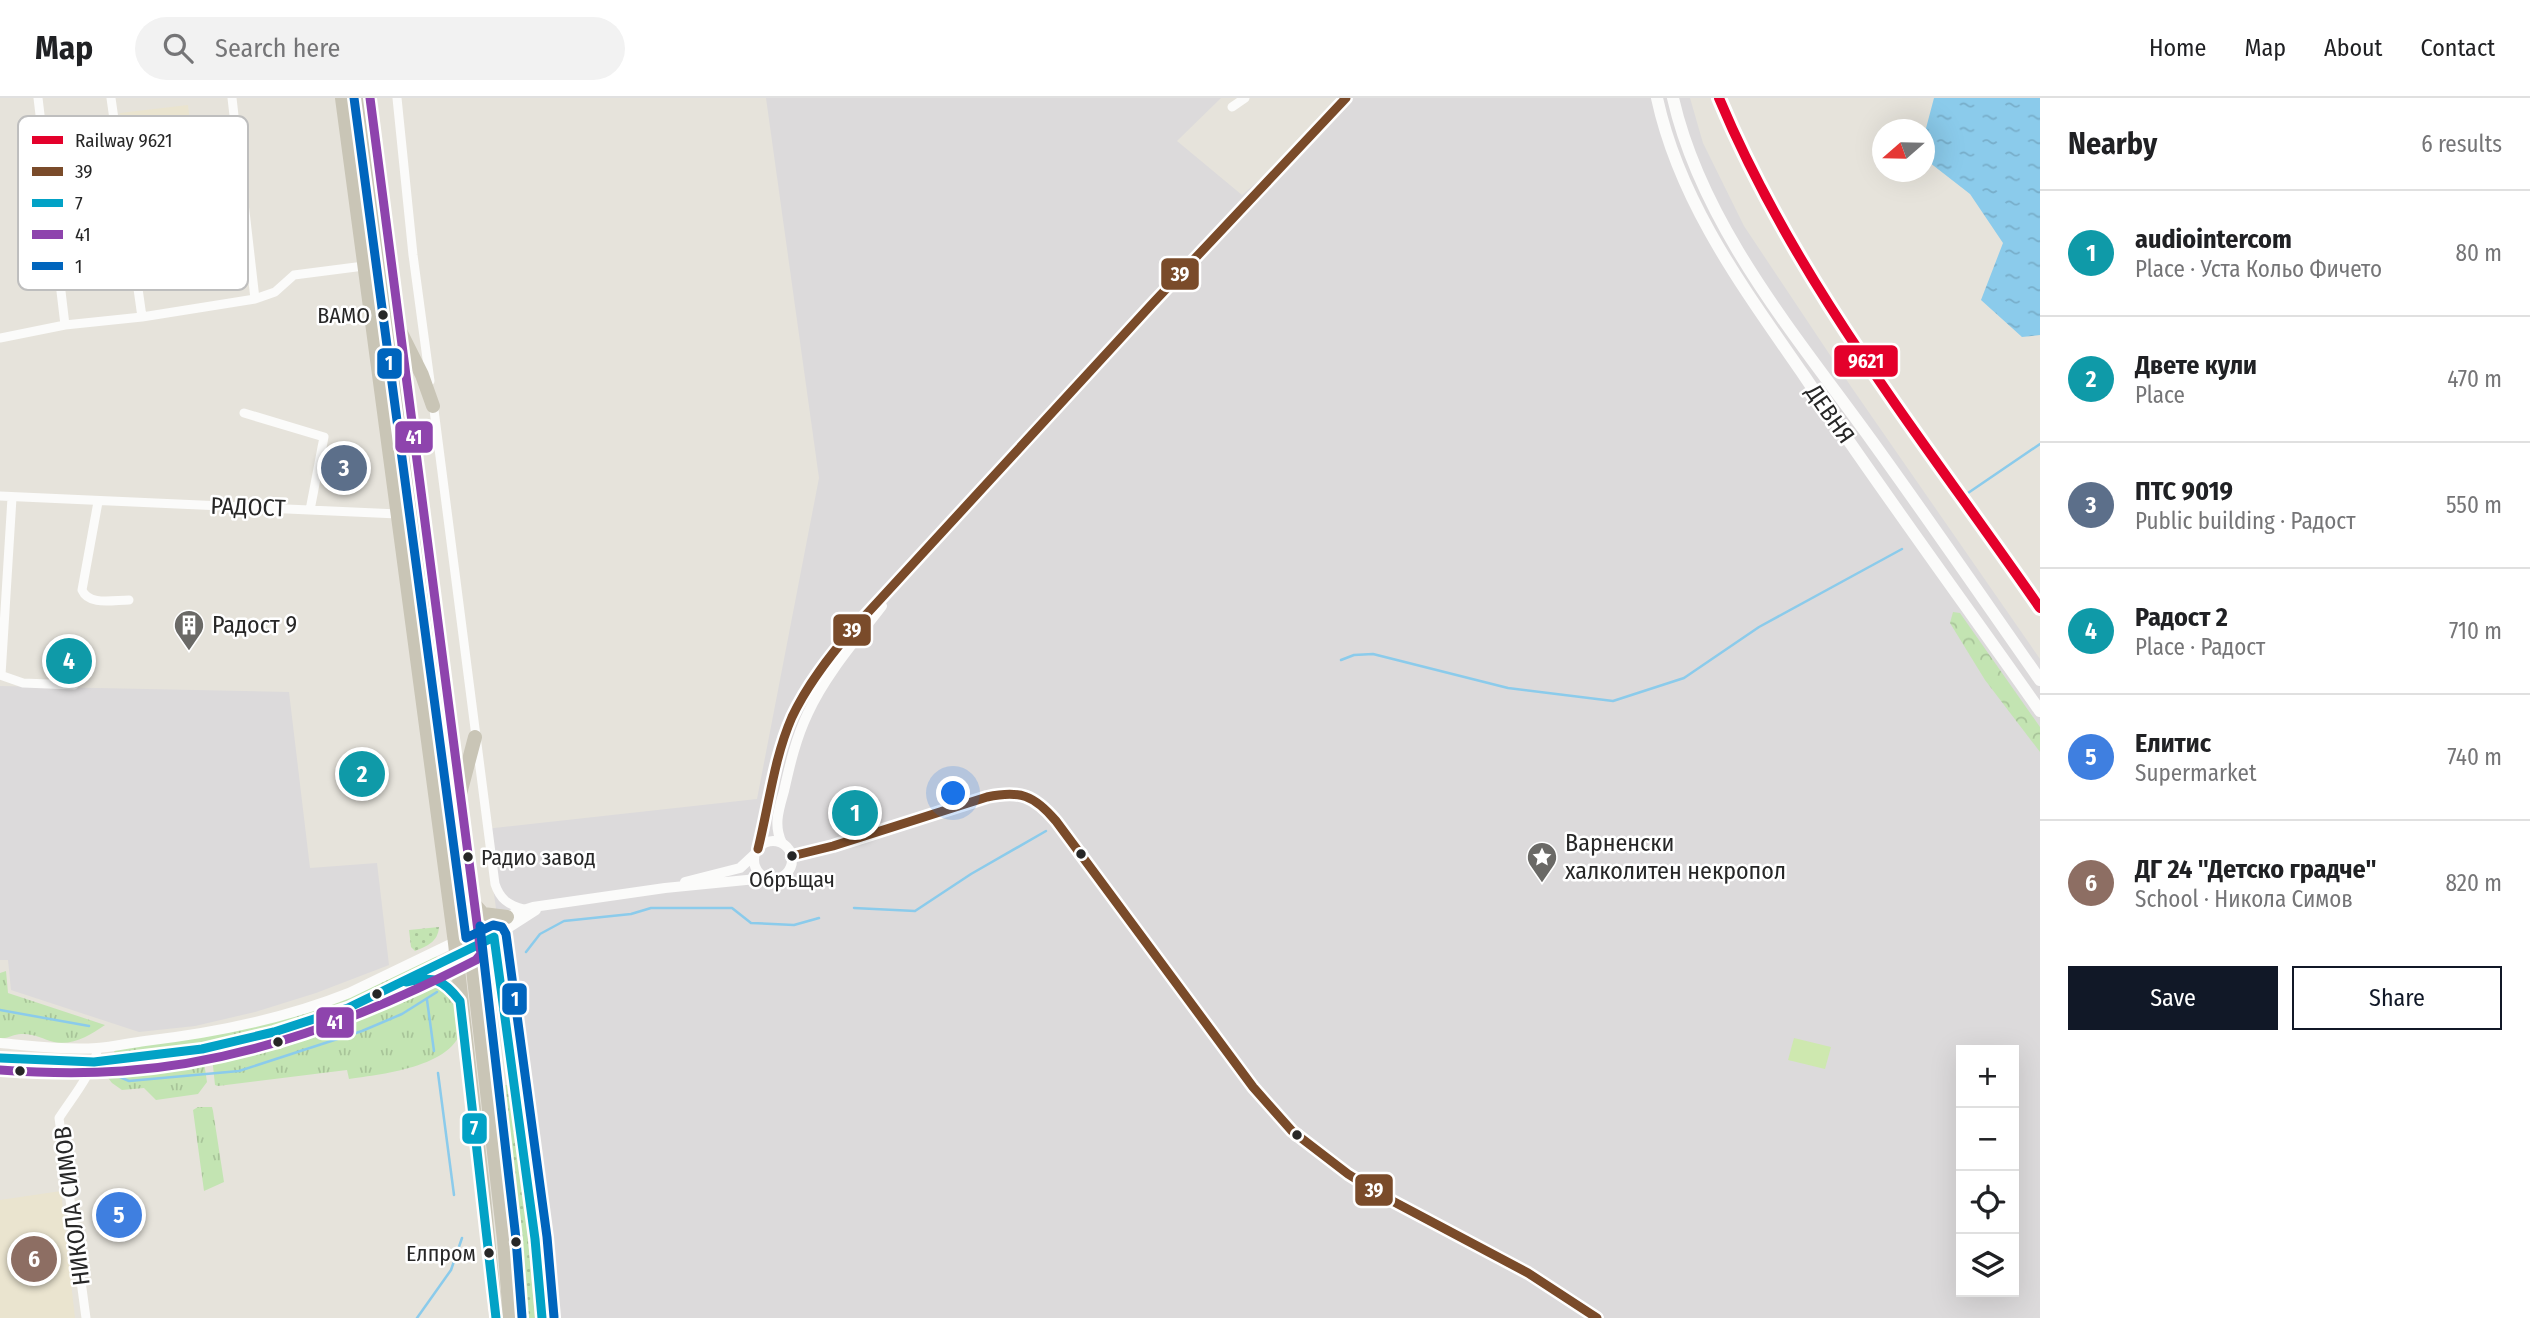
<!DOCTYPE html>
<html lang="en">
<head>
<meta charset="utf-8">
<style>
  body { margin:0; font-family:"Fira Sans Condensed",sans-serif; background:#f2f2f2; color:#202124 }
  .controls { position:absolute; right:21px; bottom:21px; display:grid; overflow:hidden; border-radius:0px; box-shadow:0 7px 28px #0002 }
  .controls button { width:63px; height:63px; display:grid; place-items:center; padding:0; border:0; border-bottom:2px solid #e0e0e0; background:#fff; color:#202124; font:35px sans-serif }
  .compass { position:absolute; left:1872px; top:21px; width:63px; height:63px; border-radius:50%; background:#fff; box-shadow:0 7px 28px #0002; rotate:250deg }
  .you { position:absolute; left:954px; top:696px; width:24px; height:24px; margin:-18px; border:5px solid #fff; border-radius:50%; background:#1a73e8; box-shadow:0 0 0 10px #1a73e833 }
  .badge { display:grid; place-items:center; width:46px; height:46px; border-radius:50%; background:#111827; color:#fff; font-size:23px; font-weight:700 }
  .pin { position:absolute; translate:-50% -50%; border:4px solid #fff; box-shadow:0 2px 7px #0006 }
  .list { margin:0; padding:0; list-style:none }
  h2 { display:flex; justify-content:space-between; align-items:center; height:91px; margin:0; padding:0 28px; font-size:30px }
  h2 small { font-size:23px; font-weight:400; color:#757577 }
  .list li { display:grid; grid-template-columns:46px 1fr auto; gap:21px; align-items:center; box-sizing:border-box; height:126px; padding:0 28px; border-top:2px solid #e0e0e0 }
  .list b { display:block; font-size:26px; white-space:nowrap }
  .list p { margin:0; font-size:23px; white-space:nowrap; color:#757577 }
  .list em { font-size:23px; font-style:normal; color:#757577 }
  .actions { display:flex; gap:14px; padding:21px 28px }
  .actions a { flex:1; padding:16px 0; border:2px solid #111827; border-radius:0px; text-align:center; font-size:24px; color:#111827 }
  .actions .main { background:#111827; color:#fff }
  .icon { flex:none; width:38px; height:38px; fill:none; stroke:currentColor; stroke-width:2; stroke-linecap:round; stroke-linejoin:round }
  .map { position:relative; flex:none; width:2040px; height:1220px; overflow:hidden }
  header { display:flex; align-items:center; gap:42px; box-sizing:border-box; height:98px; padding:0 35px; background:#fff; border-bottom:2px solid #e0e0e0 }
  header strong { font-size:33px }
  nav { display:flex; gap:38px; margin-inline-start:auto; font-size:24px }
  .search { width:490px; height:63px; background:#f2f2f2; display:flex; align-items:center; gap:18px; box-sizing:border-box; padding:0 24px; border-radius:38px; color:#757577; font-size:26px }
  main { display:flex }
  aside { flex:1; background:#fff }
  .map>svg:first-child { display:block }
</style>
</head>
<body>
<header>
<strong>Map</strong>
<div class="search"><svg class="icon" aria-label="search" viewBox="0 0 24 24"><circle cx="10" cy="10" r="6"/><path d="M15 15l6 6"/></svg>Search here</div>
<nav><a>Home</a><a>Map</a><a>About</a><a>Contact</a></nav>
</header>
<main>
<div class="map">
<svg width="2040" height="1220" viewBox="0 0 2040 1220">
  <defs>
    <pattern id="grass-tufts" width="24" height="20" patternUnits="userSpaceOnUse" patternTransform="scale(1.75)"><rect width="24" height="20" fill="#c3e4b2"/><path d="M3 7l-1-3M5 7V3M7 7l1-3M15 17l-1-3M17 17v-4M19 17l1-3" fill="none" stroke="#a8c499"/></pattern>
    <pattern id="forest-crowns" width="20" height="18" patternUnits="userSpaceOnUse" patternTransform="scale(1.75)"><rect width="20" height="18" fill="#c3e4b2"/><path d="M2 6a3 3 0 1 1 6 0M12 15a3 3 0 1 1 6 0" fill="none" stroke="#a8c499"/></pattern>
    <pattern id="park-dots" width="8" height="8" patternUnits="userSpaceOnUse" patternTransform="scale(1.75)"><rect width="8" height="8" fill="#c3e4b2"/><path d="M2 2h.1M6 6h.1" fill="none" stroke="#a8c499" stroke-width="1.8" stroke-linecap="round"/></pattern>
    <pattern id="water-ripples" width="26" height="14" patternUnits="userSpaceOnUse" patternTransform="scale(1.75)"><rect width="26" height="14" fill="#8bcbeb"/><path d="M2 4q2-2 4 0t4 0M15 11q2-2 4 0t4 0" fill="none" stroke="#78aeca"/></pattern>
  </defs>
  <rect width="100%" height="100%" fill="#e6e3db"/>
  <!-- industrial -->
  <path fill="#dcdadb" fill-rule="evenodd" d="M766,0H1221L1177,43L1242,97L1353,0H1690L1703,45L1744,128L1852,290L2040,561V1220H550L540,1128L485,731L757,701L819,380ZM1961,952H2014V1194H1961Z
    M0,588L289,594L310,770L377,765L389,867L316,895L255,914L195,928L139,934L11,892L8,862H0Z"/>
  <!-- education -->
  <path fill="#eae4cf" d="M188,7L195,70L127,78L120,15Z
    M61,1093L75,1220H0V1102Z"/>
  <!-- grass -->
  <path fill="url(#grass-tufts)" d="M435,855L440,866L407,883L447,886C452,896 461,910 462,921C465,968 383,976 349,981L347,972L218,988L215,987L211,949L202,951L207,984L198,996L156,1002L144,990L122,992L112,985L105,976L95,980L98,964L116,961L113,948L200,937L325,905Z
    M6,873L8,895L105,927C90,937 73,948 54,944C43,941 33,935 21,936C13,936 9,941 0,940V875Z
    M198,1009H212L213,1013L224,1084L204,1093L193,1012Z"/>
  <!-- forest -->
  <path fill="url(#forest-crowns)" d="M1953,514L1960,515L2040,629V654L1985,582L1950,525Z"/>
  <!-- park -->
  <path fill="url(#park-dots)" d="M439,829C438,844 427,848 415,853L411,849L409,832Z
    M494,865L499,898L495,900L505,987H509L526,1118L535,1220H520L517,1184L520,1142L512,1107L490,889Z"/>
  <!-- pitch -->
  <path fill="#cee8af" d="M1794,940L1831,949L1825,971L1788,962Z"/>
  <!-- water -->
  <path fill="url(#water-ripples)" d="M1934,0H2040V237L2022,239L1981,202L2003,145L1970,96L1925,61V34Z"/>
  <g fill="none" stroke-linecap="round" stroke-linejoin="round">
    <!-- stream -->
    <path stroke="#8bcbeb" stroke-width="2.5" d="M1968,395L2040,346
      M1341,562L1354,557L1373,556L1508,590L1613,603L1684,580L1759,529L1902,451
      M854,810L915,813L971,776L1046,733
      M526,854L540,836L564,823L631,816L651,810H732L751,825L794,827L819,820
      M427,902L434,953
      M0,912L89,928
      M111,975L129,983L239,973L362,933L402,916L437,894
      M438,975L454,1097
      M417,1220L451,1172L462,1140"/>
    <!-- minor -->
    <path stroke="#fbfbfa" stroke-width="9" d="M38,0L65,227
      M111,0L142,219
      M232,0L255,201
      M397,0L413,157L430,283
      M1232,9L1245,0
      M50,98L241,74
      M0,240L65,227L142,219L255,201L275,194L294,177L364,168
      M433,304L495,786C500,801 508,807 524,811
      M244,315L324,339L310,412
      M0,398L398,416
      M98,404L82,492C89,508 113,502 129,502
      M0,577L23,585L74,587
      M1,577L12,400
      M792,758L833,748L987,699C1006,695 1021,692 1037,704C1056,718 1069,743 1084,762C1137,828 1186,897 1236,966C1258,997 1284,1029 1314,1052C1401,1120 1509,1154 1597,1220
      M86,1220L59,1020C74,997 91,978 98,950"/>
    <!-- tertiary -->
    <path stroke="#fbfbfa" stroke-width="10" d="M754 762a19 19 0 1 1 38 0a19 19 0 1 1-38 0Z
      M782,745C773,727 779,711 784,693C790,666 796,640 808,615C826,576 856,542 882,508
      M758,751C771,702 775,648 800,603C828,552 872,512 911,470C928,452 944,433 961,415C1088,275 1215,136 1346,0
      M685,784L740,770L755,756
      M0,945C32,948 65,952 97,950C113,949 129,945 145,943C214,935 284,921 349,895L517,814L533,809L665,790L766,780
      M0,960L94,964L202,951L274,934L348,910L403,885L494,839L536,812"/>
    <!-- secondary -->
    <path stroke="#fbfbfa" stroke-width="12" d="M1657,0C1680,106 1745,192 1805,279C1881,392 1962,502 2040,613
      M1673,0C1702,128 1797,239 1872,343C1929,422 1984,502 2040,582"/>
    <!-- primary -->
    <path stroke="#c9c5b6" stroke-width="14" d="M342,0L455,845L483,1090L496,1220
      M358,0L469,837L504,1142L510,1220
      M368,63L374,45L369,0
      M389,211L422,277L433,308
      M455,715L475,639
      M463,793L483,816L507,819
      M403,885C431,878 440,876 458,901
      M483,909L485,879L494,839"/>
    <!-- bus-1 casing -->
    <g stroke="#fff" stroke-width="14">
      <path id="bus-1" d="M758,751C769,707 774,660 792,619C807,587 829,559 851,533L1152,206L1346,0
        M792,758L833,748L987,699C1020,692 1034,697 1056,723L1253,989L1292,1033L1348,1076L1383,1098L1528,1175L1597,1220"/>
    </g>
    <!-- bus-2 casing -->
    <g stroke="#fff" stroke-width="14">
      <path id="bus-2" d="M406,884C434,878 442,880 460,903L496,1220
        M0,960L94,964L202,951L274,934L348,910L494,839L535,1141L542,1220"/>
    </g>
    <!-- bus-3 casing -->
    <g stroke="#fff" stroke-width="14">
      <path id="bus-3" d="M0,972C41,975 81,976 122,973C248,964 365,919 476,862L481,856L370,0"/>
    </g>
    <!-- bus-4 casing -->
    <g stroke="#fff" stroke-width="14">
      <path id="bus-4" d="M354,0L466,840L493,827L502,829L506,836L547,1139L554,1219
        M480,828L516,1141L522,1219"/>
    </g>
    <!-- bus-1 -->
    <use href="#bus-1" stroke="#7a4b2a" stroke-width="9"/>
    <!-- bus-2 -->
    <use href="#bus-2" stroke="#02a2c6" stroke-width="9"/>
    <!-- bus-3 -->
    <use href="#bus-3" stroke="#8e44ad" stroke-width="9"/>
    <!-- bus-4 -->
    <use href="#bus-4" stroke="#0065bd" stroke-width="9"/>
    <!-- rail-1 casing -->
    <g stroke="#fff" stroke-width="16">
      <path id="rail-1" d="M1719,0C1797,187 1926,345 2040,510"/>
    </g>
    <!-- rail-1 -->
    <use href="#rail-1" stroke="#e4002b" stroke-width="10"/>
  </g>
  <!-- icons -->
  <defs>
    <g id="building-pin" transform="scale(1.575)"><path d="M0 17L-7.5 6A9.5 9.5 0 1 1 7.5 6Z" fill="#6a6966" stroke="#fff"/><path d="M-4-6H4V6H1V3H-1V6H-4ZM-2.5-4.3h1.7v1.8h-1.7ZM.8-4.3h1.7v1.8H.8ZM-2.5-1h1.7V.8h-1.7ZM.8-1h1.7V.8H.8Z" fill="#fff"/></g>
    <g id="sight-pin" transform="scale(1.575)"><path d="M0 17L-7.5 6A9.5 9.5 0 1 1 7.5 6Z" fill="#6a6966" stroke="#fff"/><path d="M0-6L1.8-2.2L6-1.7L2.9 1.2L3.7 5.4L0 3.3L-3.7 5.4L-2.9 1.2L-6-1.7L-1.8-2.2Z" fill="#fff"/></g>
  </defs>
  <g fill-rule="evenodd">
    <use href="#building-pin" x="189" y="527"/>
    <use href="#sight-pin" x="1542" y="759"/>
  </g>
  <!-- markers -->
  <g fill="#272727" stroke="#fff" stroke-width="2.5">
    <circle cx="383" cy="217" r="6"/>
    <circle cx="1081" cy="756" r="6"/>
    <circle cx="792" cy="758" r="6"/>
    <circle cx="468" cy="759" r="6"/>
    <circle cx="377" cy="896" r="6"/>
    <circle cx="278" cy="944" r="6"/>
    <circle cx="20" cy="973" r="6"/>
    <circle cx="1297" cy="1037" r="6"/>
    <circle cx="516" cy="1144" r="6"/>
    <circle cx="489" cy="1155" r="6"/>
  </g>
  <g text-anchor="middle" dominant-baseline="central" stroke-width="5" stroke-linejoin="round" paint-order="stroke">
    <!-- bus labels -->
    <g font-size="22" fill="#272727" stroke="#fff" text-anchor="end">
      <text x="370" y="217">ВАМО</text>
      <text x="481" y="759" text-anchor="start">Радио завод</text>
      <text x="792" y="781" text-anchor="middle">Обръщач</text>
      <text x="476" y="1155">Елпром</text>
    </g>
    <!-- street labels -->
    <g font-size="24" fill="#272727" stroke="#fff">
      <text transform="translate(1830 316) rotate(55)">ДЕВНЯ</text>
      <text transform="translate(248 409) rotate(2)">РАДОСТ</text>
      <text transform="translate(72 1108) rotate(-97)">НИКОЛА СИМОВ</text>
    </g>
    <!-- poi labels -->
    <g font-size="24" fill="#272727" stroke="#fff" text-anchor="start">
      <text x="212" y="527">Радост 9</text>
      <text x="1565" y="745">Варненски<tspan x="1565" dy="28">халколитен некропол</tspan></text>
    </g>
  </g>
  <!-- legend -->
  <rect x="18" y="18" width="230" height="174" rx="10" fill="#fff" stroke="#bebebe" stroke-width="2"/>
  <rect x="32" y="38" width="31" height="8" fill="#e4002b"/>
  <rect x="32" y="69" width="31" height="9" fill="#7a4b2a"/>
  <rect x="32" y="101" width="31" height="8" fill="#02a2c6"/>
  <rect x="32" y="132" width="31" height="9" fill="#8e44ad"/>
  <rect x="32" y="164" width="31" height="8" fill="#0065bd"/>
  <g font-size="19" fill="#272727">
    <text x="75" y="49">Railway 9621</text>
    <text x="75" y="80">39</text>
    <text x="75" y="112">7</text>
    <text x="75" y="143">41</text>
    <text x="75" y="175">1</text>
  </g>
  <g stroke="#fff" stroke-width="2.5">
    <rect x="1160" y="159" width="40" height="34" rx="7" fill="#7a4b2a"/>
    <rect x="1833" y="246" width="66" height="34" rx="7" fill="#e4002b"/>
    <rect x="376" y="249" width="27" height="33" rx="7" fill="#0065bd"/>
    <rect x="394" y="322" width="40" height="34" rx="7" fill="#8e44ad"/>
    <rect x="832" y="515" width="40" height="34" rx="7" fill="#7a4b2a"/>
    <rect x="501" y="884" width="27" height="34" rx="7" fill="#0065bd"/>
    <rect x="315" y="908" width="40" height="33" rx="7" fill="#8e44ad"/>
    <rect x="461" y="1014" width="27" height="33" rx="7" fill="#02a2c6"/>
    <rect x="1354" y="1075" width="40" height="34" rx="7" fill="#7a4b2a"/>
  </g>
  <g font-size="19" text-anchor="middle" font-weight="bold" fill="#fff">
    <text x="1180" y="183">39</text>
    <text x="1866" y="270">9621</text>
    <text x="389" y="272">1</text>
    <text x="414" y="346">41</text>
    <text x="852" y="539">39</text>
    <text x="515" y="908">1</text>
    <text x="335" y="931">41</text>
    <text x="474" y="1037">7</text>
    <text x="1374" y="1099">39</text>
  </g>
</svg>
<div class="controls">
<button>+</button>
<button>−</button>
<button><svg class="icon" aria-label="locate" viewBox="0 0 24 24"><circle cx="12" cy="12" r="6"/><path d="M12 2v4M12 18v4M2 12h4M18 12h4"/></svg></button>
<button><svg class="icon" aria-label="layers" viewBox="0 0 24 24"><path d="M12 4l9 5-9 5-9-5zM3 14l9 5 9-5"/></svg></button>
</div>
<svg class="compass" viewBox="-18 -18 36 36"><path d="M0-13l5 13h-10z" fill="#e53935"/><path d="M0 13l5-13h-10z" fill="#757577"/></svg>
<div class="you"></div>
<div class="pin badge" style="left:855px;top:715px;background:#0f9aa8">1</div>
<div class="pin badge" style="left:362px;top:676px;background:#0f9aa8">2</div>
<div class="pin badge" style="left:344px;top:370px;background:#5c6f8a">3</div>
<div class="pin badge" style="left:69px;top:563px;background:#0f9aa8">4</div>
<div class="pin badge" style="left:119px;top:1117px;background:#3f7fe0">5</div>
<div class="pin badge" style="left:34px;top:1161px;background:#8d6e63">6</div>
</div>
<aside>
<h2>Nearby<small>6 results</small></h2>
<ul class="list">
<li><span class="badge" style="background:#0f9aa8">1</span><div><b>audiointercom</b><p>Place · Уста Кольо Фичето</p></div><em>80 m</em></li>
<li><span class="badge" style="background:#0f9aa8">2</span><div><b>Двете кули</b><p>Place</p></div><em>470 m</em></li>
<li><span class="badge" style="background:#5c6f8a">3</span><div><b>ПТС 9019</b><p>Public building · Радост</p></div><em>550 m</em></li>
<li><span class="badge" style="background:#0f9aa8">4</span><div><b>Радост 2</b><p>Place · Радост</p></div><em>710 m</em></li>
<li><span class="badge" style="background:#3f7fe0">5</span><div><b>Елитис</b><p>Supermarket</p></div><em>740 m</em></li>
<li><span class="badge" style="background:#8d6e63">6</span><div><b>ДГ 24 &quot;Детско градче&quot;</b><p>School · Никола Симов</p></div><em>820 m</em></li>
</ul>
<div class="actions"><a class="main">Save</a><a>Share</a></div>
</aside>
</main>
</body>
</html>
